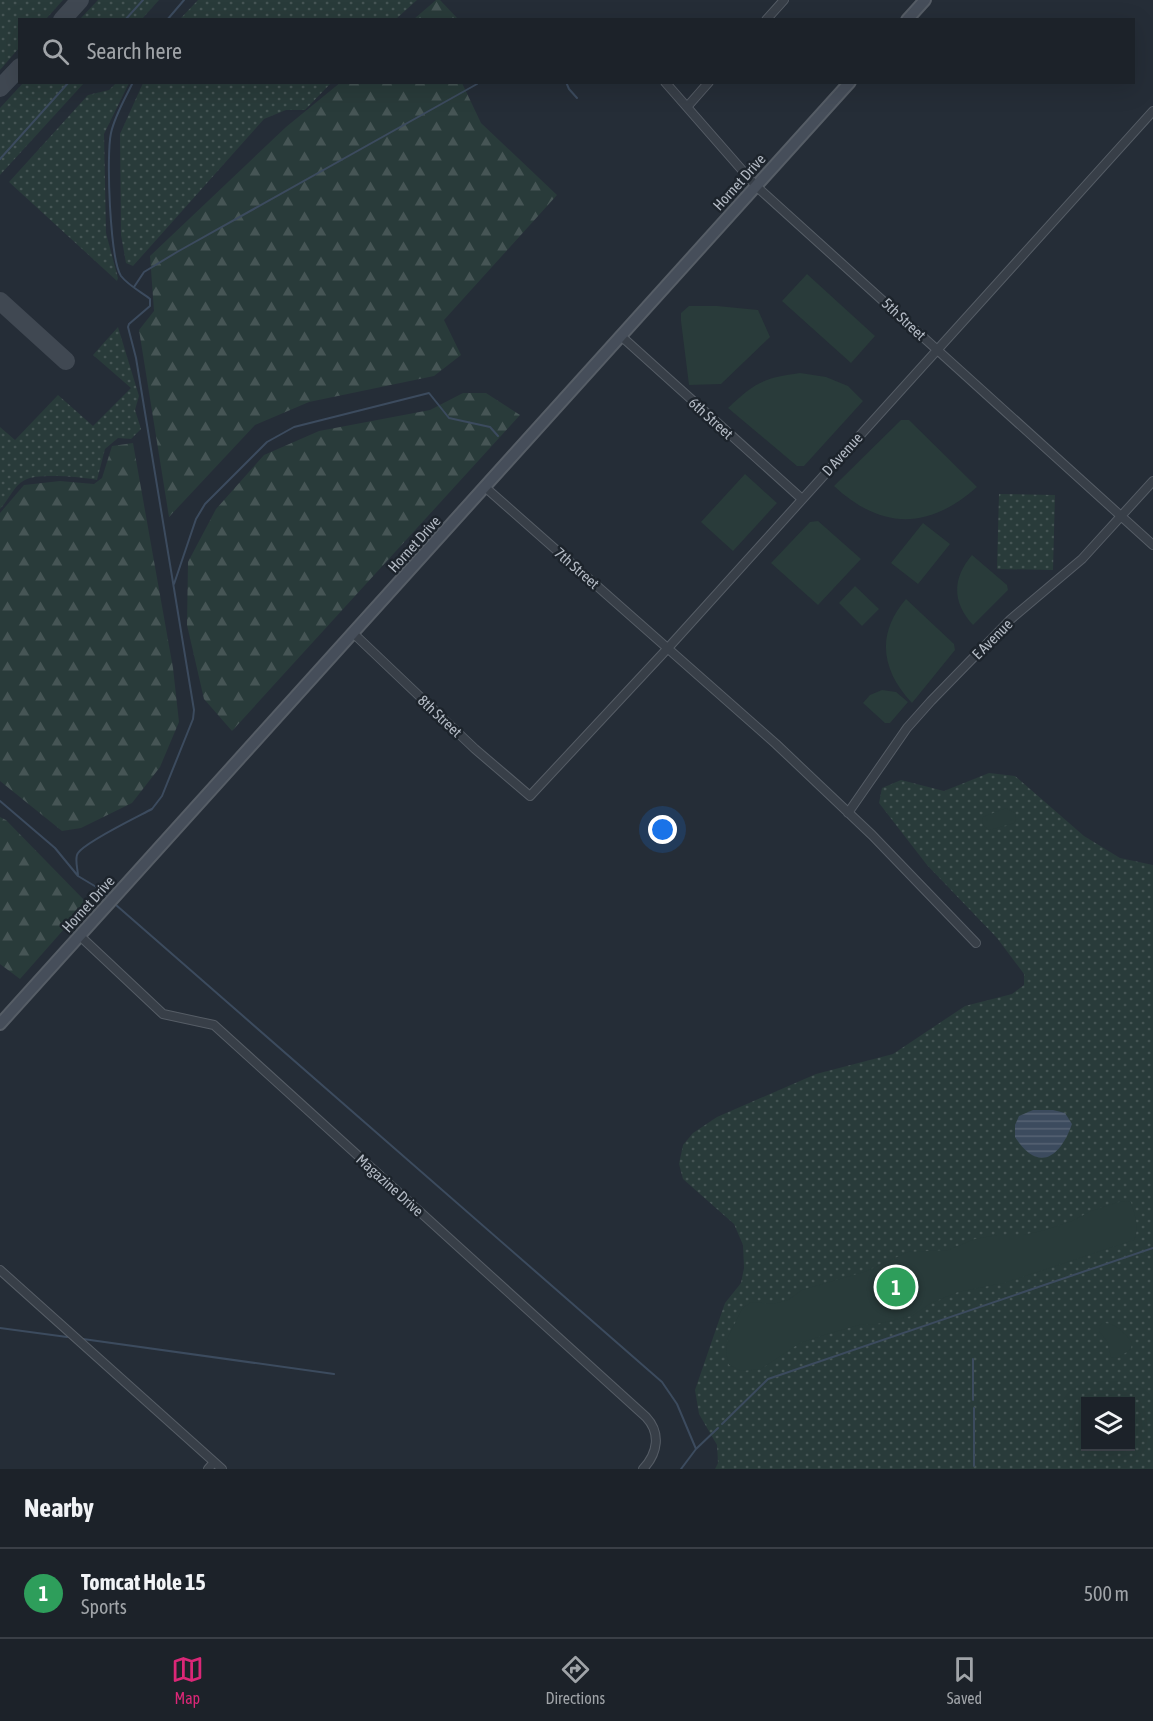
<!DOCTYPE html>
<html lang="en">
<head>
<meta charset="utf-8">
<style>
  body { margin:0; font-family:"Asap Condensed",sans-serif; background:#252a31; color:#f1f3f6 }
  .controls { position:absolute; right:18px; bottom:18px; display:grid; overflow:hidden; border-radius:0px; box-shadow:0 6px 24px #0002 }
  .controls button { width:54px; height:54px; display:grid; place-items:center; padding:0; border:0; border-bottom:2px solid #3a3f46; background:#1c2229; color:#f1f3f6; font:30px sans-serif }
  .you { position:absolute; left:663px; top:830px; width:21px; height:21px; margin:-15px; border:4px solid #fff; border-radius:50%; background:#1a73e8; box-shadow:0 0 0 9px #1a73e833 }
  .badge { display:grid; place-items:center; width:39px; height:39px; border-radius:50%; background:#db2777; color:#fff; font-size:20px; font-weight:700 }
  .pin { position:absolute; translate:-50% -50%; border:3px solid #fff; box-shadow:0 2px 6px #0006 }
  .list { margin:0; padding:0; list-style:none }
  h2 { display:flex; justify-content:space-between; align-items:center; height:78px; margin:0; padding:0 24px; font-size:26px }
  h2 small { font-size:20px; font-weight:400; color:#a0a4a8 }
  .list li { display:grid; grid-template-columns:39px 1fr auto; gap:18px; align-items:center; box-sizing:border-box; height:90px; padding:0 24px; border-top:2px solid #3a3f46 }
  .list b { display:block; font-size:22px; white-space:nowrap }
  .list p { margin:0; font-size:20px; white-space:nowrap; color:#a0a4a8 }
  .list em { font-size:20px; font-style:normal; color:#a0a4a8 }
  .icon { flex:none; width:33px; height:33px; fill:none; stroke:currentColor; stroke-width:2; stroke-linecap:round; stroke-linejoin:round }
  .map { position:relative; flex:none; width:1153px; height:1469px; overflow:hidden }
  .search { position:absolute; background:#1c2229; box-shadow:0 6px 24px #0002; left:18px; right:18px; top:18px; height:66px; display:flex; align-items:center; gap:15px; box-sizing:border-box; padding:0 21px; border-radius:0px; color:#a0a4a8; font-size:22px }
  .sheet { height:168px; background:#1c2229 }
  nav { display:flex; justify-content:space-around; align-items:center; box-sizing:border-box; height:84px; border-top:2px solid #3a3f46; background:#1c2229; font-size:16px; color:#a0a4a8 }
  nav a { display:grid; justify-items:center; gap:3px }
  nav .on { color:#db2777 }
  .map>svg:first-child { display:block }
</style>
</head>
<body>
<div class="map">
<svg width="1153" height="1469" viewBox="0 0 1153 1469">
  <defs>
    <pattern id="grass-dots" width="8" height="8" patternUnits="userSpaceOnUse" patternTransform="scale(1.5)"><rect width="8" height="8" fill="#293b3a"/><path d="M2 2h.1M6 6h.1" fill="none" stroke="#465555" stroke-width="1.8" stroke-linecap="round"/></pattern>
    <pattern id="forest-firs" width="22" height="20" patternUnits="userSpaceOnUse" patternTransform="scale(1.5)"><rect width="22" height="20" fill="#293b3a"/><path d="M5 1l3.5 6h-7zM16 11l3.5 6h-7z" fill="#465555"/></pattern>
    <pattern id="water-rules" width="6" height="5" patternUnits="userSpaceOnUse" patternTransform="scale(1.5)"><rect width="6" height="5" fill="#3c4b5e"/><path d="M0 2.5h6" fill="none" stroke="#566373"/></pattern>
  </defs>
  <rect width="100%" height="100%" fill="#252d37"/>
  <!-- grass -->
  <path fill="url(#grass-dots)" fill-rule="evenodd" d="M0,0H63L46,19L20,20L19,48L0,70Z
    M98,0H159L142,19H80Z
    M198,0H417L396,19H180Z
    M23,83H84L0,175V108Z
    M116,83H129L104,134L106,233L118,278L117,281L9,182L88,95L109,90Z
    M143,83V82L331,83L305,110H286L264,119L133,266L126,263L121,235L120,134Z
    M118,327L139,396L135,410L141,429L131,439L118,438L105,449L97,480C82,477 37,473 25,480C13,486 9,500 0,509V427L15,440L58,395L93,426L131,388L93,355Z
    M999,494L1055,495L1053,570L997,569Z
    M989,773L1015,776L1084,836L1120,858L1153,865V1469H715L718,1463L717,1445L699,1414L695,1390L725,1303L741,1283L744,1268L743,1245L734,1224L683,1179L679,1164L683,1145L693,1133L717,1117L816,1074L893,1054L965,1006L1012,994L1024,985V974L997,938L927,865L879,803L882,788L901,780L944,791ZM1086,1402H1130V1446H1086Z"/>
  <!-- forest -->
  <path fill="url(#forest-firs)" d="M436,0H440L458,19H414Z
    M341,82L462,83L481,123L557,195L444,320L461,355L434,376L309,402L255,425L169,517L139,330L154,311L150,256L286,127Z
    M463,393H486L520,415L232,731L204,699L187,625L188,562L216,509L264,455L319,431L430,410Z
    M133,443L173,668L179,722L160,767L132,803L81,828L62,831L0,781V513L24,485L60,481L94,484L102,478L112,446Z
    M0,817L6,820L87,903L20,979L0,964Z"/>
  <!-- pitch -->
  <path fill="#293b3a" d="M807,274L875,336L851,363L782,301Z
    M689,306H717L758,310L770,337L721,384L689,385L681,321V313Z
    M800,373L826,377L848,386L863,401L804,466H797L728,408C754,383 763,378 800,373Z
    M901,420H909L977,487C929,530 881,530 834,486Z
    M745,474L777,503L733,551L701,522Z
    M818,521L861,559L818,605L771,563L810,522Z
    M923,523L950,544L918,584L891,563Z
    M972,555L1007,585L1008,590L973,625C952,602 952,579 972,555Z
    M855,586L879,609L862,626L839,603Z
    M906,599L954,644L955,650L912,703C881,670 876,634 906,599Z
    M882,690L896,692L908,702L890,723H885L863,703L870,695Z
    M1006,808L1015,813L1016,820L1014,823L990,830C984,828 981,823 983,817Z
    M1122,1201L1131,1202C1135,1216 1140,1227 1134,1240L1004,1283L958,1292L931,1303L912,1316L877,1324L859,1325L824,1335L800,1343L761,1369L742,1371L729,1365L726,1352L728,1337L742,1309L751,1302L774,1304L788,1300L802,1290L864,1272L908,1252L948,1250L975,1239L997,1235H1023L1045,1230L1072,1221L1091,1211Z
    M1103,1323C1114,1322 1127,1334 1132,1343L1131,1349L1118,1358L1111,1357L1107,1341L1099,1331V1326Z"/>
  <!-- water -->
  <path fill="url(#water-rules)" d="M1033,1110H1053L1065,1113L1072,1124C1060,1158 1038,1173 1015,1137V1125L1019,1116Z"/>
  <g fill="none" stroke-linecap="round" stroke-linejoin="round">
    <!-- stream -->
    <path stroke="#3c4b5e" stroke-width="2" d="M125,20L143,0
      M167,20L184,0
      M566,82L569,89L577,98
      M0,159L69,82
      M134,287L144,272L177,252L477,84
      M174,584L196,519L205,504L267,442L294,427L429,393L449,418L490,427L498,436
      M0,801L55,848L78,876L98,888L107,896
      M78,876C78,869 74,858 78,853C85,842 137,817 152,809L162,796L193,719L194,710L136,358L128,327L129,324L150,306V299C141,292 128,285 121,276C110,259 106,155 111,133C115,115 125,99 133,82
      M116,905L662,1382L677,1404L696,1449
      M0,1328L67,1337
      M83,1339L334,1374
      M973,1359V1400
      M974,1408V1466
      M722,1424L768,1379L1153,1248
      M681,1469L696,1449L718,1428"/>
    <!-- taxiway -->
    <path stroke="#404852" stroke-width="18" d="M62,20L80,0
      M0,88L20,67
      M0,301L66,361"/>
    <!-- minor casing -->
    <g stroke="#565d66" stroke-width="10">
      <path id="minor" d="M766,20L784,0
        M665,82L756,186L1153,545
        M687,107L709,82
        M621,336L802,499
        M486,488L776,744L872,835L976,943
        M353,633L475,749L530,796L668,648L1153,111
        M848,813L907,728L931,701L1011,619L1082,559L1153,481
        M80,936L163,1014L214,1025L646,1417C661,1433 658,1453 643,1469
        M0,1270L222,1469
        M208,1469L214,1462"/>
    </g>
    <!-- secondary casing -->
    <g stroke="#565d66" stroke-width="14">
      <path id="secondary" d="M907,20L925,0
        M0,1024L850,82"/>
    </g>
    <!-- minor -->
    <use href="#minor" stroke="#383f48" stroke-width="8"/>
    <!-- secondary -->
    <use href="#secondary" stroke="#464e5a" stroke-width="10"/>
  </g>
  <g text-anchor="middle" dominant-baseline="central" stroke-width="5" stroke-linejoin="round" paint-order="stroke">
    <!-- street labels -->
    <g font-size="15" fill="#b3bac4" stroke="#1d242c">
      <text transform="translate(739 182) rotate(-48)">Hornet Drive</text>
      <text transform="translate(904 319) rotate(43)">5th Street</text>
      <text transform="translate(711 418) rotate(42)">6th Street</text>
      <text transform="translate(842 454) rotate(-48)">D Avenue</text>
      <text transform="translate(414 544) rotate(-48)">Hornet Drive</text>
      <text transform="translate(577 568) rotate(41)">7th Street</text>
      <text transform="translate(992 639) rotate(-45)">E Avenue</text>
      <text transform="translate(440 716) rotate(43)">8th Street</text>
      <text transform="translate(88 904) rotate(-48)">Hornet Drive</text>
      <text transform="translate(390 1185) rotate(42)">Magazine Drive</text>
    </g>
  </g>
</svg>
<div class="controls">
<button><svg class="icon" aria-label="layers" viewBox="0 0 24 24"><path d="M12 4l9 5-9 5-9-5zM3 14l9 5 9-5"/></svg></button>
</div>
<div class="you"></div>
<div class="pin badge" style="left:896px;top:1287px;background:#2e9e5b">1</div>
<div class="search"><svg class="icon" aria-label="search" viewBox="0 0 24 24"><circle cx="10" cy="10" r="6"/><path d="M15 15l6 6"/></svg>Search here</div>
</div>
<section class="sheet">
<h2>Nearby<small></small></h2>
<ul class="list">
<li><span class="badge" style="background:#2e9e5b">1</span><div><b>Tomcat Hole 15</b><p>Sports</p></div><em>500 m</em></li>
</ul>
</section>
<nav>
<a class="on"><svg class="icon" aria-label="map" viewBox="0 0 24 24"><path d="M3 6l6-2 6 2 6-2v14l-6 2-6-2-6 2zM9 4v14M15 6v14"/></svg>Map</a>
<a><svg class="icon" aria-label="directions" viewBox="0 0 24 24"><path d="M12 3l9 9-9 9-9-9zM9 14v-3h6M13 9l2 2-2 2"/></svg>Directions</a>
<a><svg class="icon" aria-label="saved" viewBox="0 0 24 24"><path d="M7 4h10v16l-5-4-5 4z"/></svg>Saved</a>
</nav>
</body>
</html>
